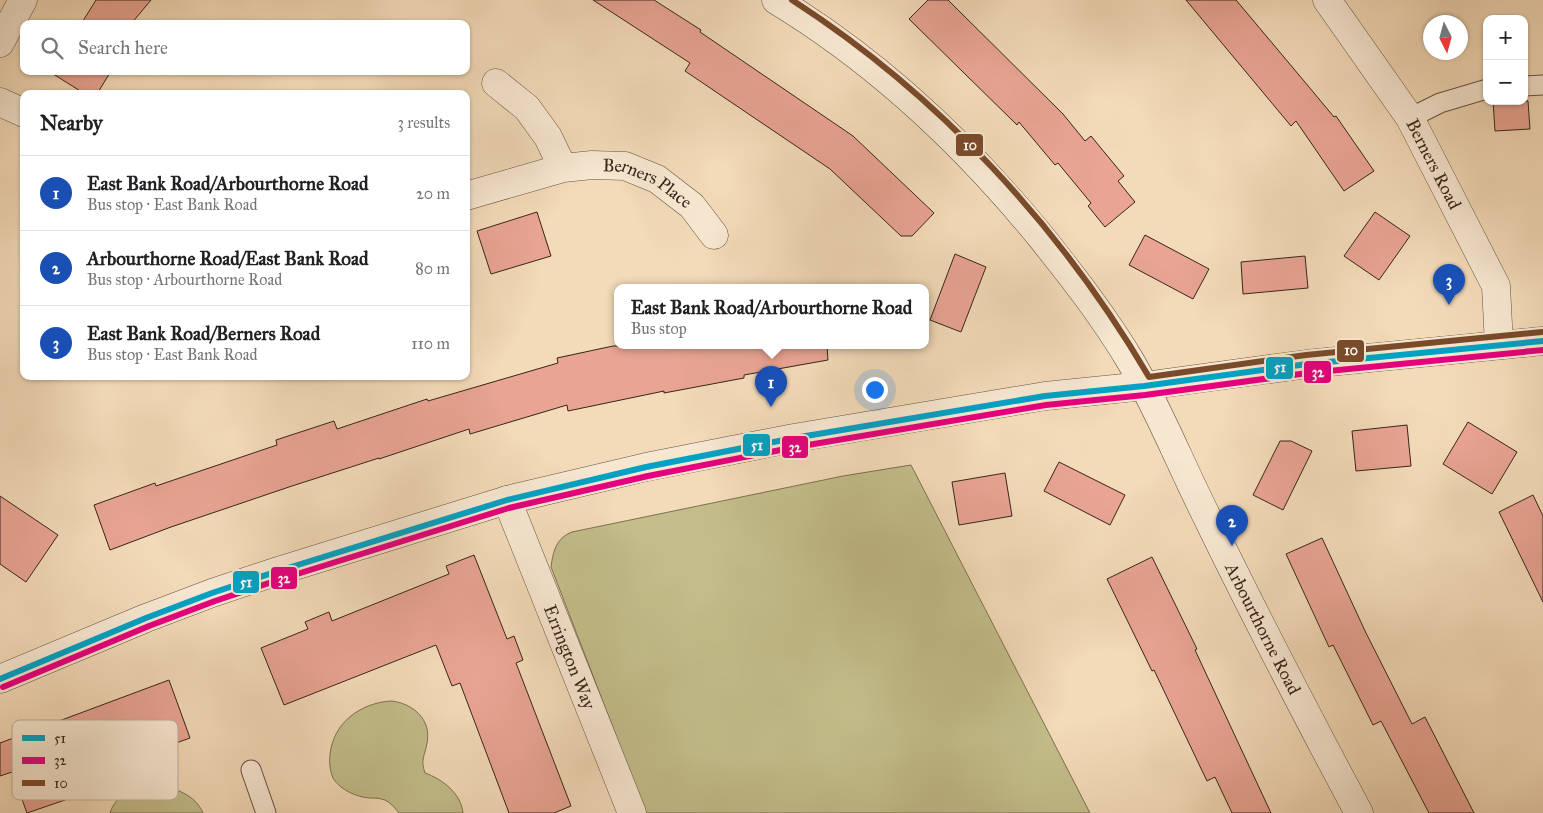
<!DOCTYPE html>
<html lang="en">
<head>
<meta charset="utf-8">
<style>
  body { margin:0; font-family:"IM FELL Great Primer",serif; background:#f2f2f2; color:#202124 }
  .controls { position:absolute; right:15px; top:15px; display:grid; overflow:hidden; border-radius:10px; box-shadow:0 1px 4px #0004 }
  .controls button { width:45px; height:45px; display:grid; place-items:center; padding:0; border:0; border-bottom:1px solid #e0e0e0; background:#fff; color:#202124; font:25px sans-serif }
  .compass { position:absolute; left:1423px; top:15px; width:45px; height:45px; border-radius:50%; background:#fff; box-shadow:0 1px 4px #0004; rotate:174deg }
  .you { position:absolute; left:874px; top:389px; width:18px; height:18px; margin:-12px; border:4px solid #fff; border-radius:50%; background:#1a73e8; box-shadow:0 0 0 8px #1a73e833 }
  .badge { display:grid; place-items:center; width:32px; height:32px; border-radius:50%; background:#111827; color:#fff; font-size:16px; font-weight:700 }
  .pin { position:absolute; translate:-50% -41px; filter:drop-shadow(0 1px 2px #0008) }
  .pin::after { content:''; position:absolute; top:26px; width:18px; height:15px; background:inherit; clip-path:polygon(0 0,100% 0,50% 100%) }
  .popup { position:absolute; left:614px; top:284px; width:315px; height:65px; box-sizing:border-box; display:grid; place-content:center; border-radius:10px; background:#fff; filter:drop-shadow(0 1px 4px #0005); font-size:16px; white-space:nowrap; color:#757577 }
  .popup b { font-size:19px; color:#202124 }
  .popup::after { content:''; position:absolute; left:50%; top:100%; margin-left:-10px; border:10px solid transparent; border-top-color:#fff }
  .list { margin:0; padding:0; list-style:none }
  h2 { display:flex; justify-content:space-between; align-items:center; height:65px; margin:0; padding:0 20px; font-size:21px }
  h2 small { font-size:16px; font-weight:400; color:#757577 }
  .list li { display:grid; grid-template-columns:32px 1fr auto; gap:15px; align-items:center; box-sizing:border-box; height:75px; padding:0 20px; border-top:1px solid #e0e0e0 }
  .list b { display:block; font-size:19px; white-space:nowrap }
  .list p { margin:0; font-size:16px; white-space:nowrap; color:#757577 }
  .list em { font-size:16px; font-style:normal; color:#757577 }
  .icon { flex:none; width:28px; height:28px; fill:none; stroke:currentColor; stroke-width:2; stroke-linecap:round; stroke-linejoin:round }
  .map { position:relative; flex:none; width:1543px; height:813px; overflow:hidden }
  .search { position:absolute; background:#fff; box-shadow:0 1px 4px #0004; left:20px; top:20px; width:450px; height:55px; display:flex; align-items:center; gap:12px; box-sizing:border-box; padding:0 18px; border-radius:10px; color:#757577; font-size:19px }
  .panel { position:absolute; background:#fff; box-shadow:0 1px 4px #0004; left:20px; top:90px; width:450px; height:290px; border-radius:10px }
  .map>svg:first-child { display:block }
</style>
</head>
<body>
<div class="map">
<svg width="1543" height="813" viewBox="0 0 1543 813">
  <rect width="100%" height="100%" fill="#f3dab8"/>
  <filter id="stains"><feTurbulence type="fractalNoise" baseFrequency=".004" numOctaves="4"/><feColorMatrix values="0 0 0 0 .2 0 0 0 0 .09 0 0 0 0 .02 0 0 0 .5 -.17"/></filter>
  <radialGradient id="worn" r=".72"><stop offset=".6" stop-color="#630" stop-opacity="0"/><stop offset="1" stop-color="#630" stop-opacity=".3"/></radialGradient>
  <!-- green -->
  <path fill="#c2bd8a" stroke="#7c7152" d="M911,465L1090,813H646L551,567C553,552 556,538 572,532L843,476Z
    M391,701C412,703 432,719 427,743C425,756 420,759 425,773C442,779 461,793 463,813H399C395,808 391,803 385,800C379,798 375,798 369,798C357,797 340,790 333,778C330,771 329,762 330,755C333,723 360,703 391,701Z
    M155,784C174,788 195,794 203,813H110C116,793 137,787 155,784Z"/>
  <!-- building -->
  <path fill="#e9a493" stroke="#36251a" d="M96,0H151L131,24H81Z
    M593,0H654L701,30L700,32L853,136L934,213L912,236H901L830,169L685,71L690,63Z
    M928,0H948L1063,114L1085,141L1091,136L1124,176L1118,181L1135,202L1105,227L1088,206L1091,203L1058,163L1055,165L1019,122L1017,125L909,19Z
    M1186,0H1236L1304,81L1334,117L1336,116L1374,171L1344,191L1296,121L1291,126Z
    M111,71L97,94H85L50,72Z
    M1493,101H1528L1530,129L1495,131Z
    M537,212L551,256L491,274L477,231Z
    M1375,212L1410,236L1379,280L1344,256Z
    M1145,235L1209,269L1193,299L1129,265Z
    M955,254L986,267L961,332L930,320Z
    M1305,256L1308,288L1243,294L1241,262Z
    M613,346H827L828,360L744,375V378L664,393V391L568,411L567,405L470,434L469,429L379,459V458L292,486L171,527L110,550L94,505L155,483L156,486L277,445L276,440L334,421L337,429L427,399L428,401L558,363L557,358Z
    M1468,422L1517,452L1492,494L1443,464Z
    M1407,425L1411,466L1356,471L1352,431Z
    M1280,441H1291L1312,451L1283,510L1253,495Z
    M1059,462L1125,495L1110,525L1044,491Z
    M1005,473L1012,516L959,525L952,482Z
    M1533,495L1543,516V602L1499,512Z
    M0,496L58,535L26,582L0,564Z
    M1322,538L1366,633L1412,724L1425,717L1474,813H1429L1381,721L1373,725L1333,645L1329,647L1286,554Z
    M474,555L507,639L514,636L523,660L516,663L571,806L554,813H509L460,683L452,686L436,645L284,705L261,648L308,629L305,622L329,612L332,621L449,574L446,566Z
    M1152,557L1197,649L1195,650L1271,813H1232L1215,777L1207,781L1154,670L1152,671L1107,579Z
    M169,680L190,738L63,784L68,799L27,813L12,772L0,776V743Z"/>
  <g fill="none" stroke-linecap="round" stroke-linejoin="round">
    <!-- service casing -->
    <g stroke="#655242" stroke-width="21">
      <path id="service" d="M1524,86L1543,85
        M1410,118L1440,103L1487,89
        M251,770L266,813"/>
    </g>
    <!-- minor casing -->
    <g stroke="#655242" stroke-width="29">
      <g id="minor">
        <path id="s1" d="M776,0C878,62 966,145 1041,237C1073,277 1105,318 1131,362C1159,410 1180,463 1205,513C1254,614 1306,714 1359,813"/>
        <path id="s2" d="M1327,0L1410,118L1496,286L1499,345"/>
        <path d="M0,43L23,0"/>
        <path d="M496,83L527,108L548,137L563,168"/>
        <path d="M0,102L24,113"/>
        <path id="s3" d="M466,196L563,168L592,165L625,166L657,179L692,206L714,235"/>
        <path id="s4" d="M507,500L632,813"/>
      </g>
    </g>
    <!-- tertiary casing -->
    <g stroke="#655242" stroke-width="29">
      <path id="tertiary" d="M0,679L146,618L212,593L275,572L507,500L646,467L794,438L1045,396L1144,386L1307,364L1543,341"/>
    </g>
    <!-- service -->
    <use href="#service" stroke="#f7e7d1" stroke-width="19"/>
    <!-- minor -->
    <use href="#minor" stroke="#f7e7d1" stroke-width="28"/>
    <!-- tertiary -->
    <use href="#tertiary" stroke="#f7e7d1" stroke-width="28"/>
    <!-- bus-1 casing -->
    <g stroke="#f7e7d1" stroke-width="10">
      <path id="bus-1" d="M0,679L146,618L212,593L275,572L507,500L646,467L794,438L1045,396L1144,386L1307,364L1543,341"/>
    </g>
    <!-- bus-2 casing -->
    <g stroke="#f7e7d1" stroke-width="10">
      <path id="bus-2" d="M3,687L149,626L215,601L278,580L509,508L648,476L796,447L1046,405L1145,395L1308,373L1543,350"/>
    </g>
    <!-- bus-3 casing -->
    <g stroke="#f7e7d1" stroke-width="10">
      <path id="bus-3" d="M792,0C938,94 1061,227 1149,377L1306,355L1542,332"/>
    </g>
    <!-- bus-1 -->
    <use href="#bus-1" stroke="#03a2c5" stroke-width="6"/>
    <!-- bus-2 -->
    <use href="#bus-2" stroke="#e5007d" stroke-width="6"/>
    <!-- bus-3 -->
    <use href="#bus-3" stroke="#7a4b2a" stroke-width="6"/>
  </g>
  <g text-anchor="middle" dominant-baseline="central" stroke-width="5" stroke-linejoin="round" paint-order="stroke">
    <!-- street labels -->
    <g font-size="18" fill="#36251a" stroke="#f7e7d1">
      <text stroke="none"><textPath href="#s2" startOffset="196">Berners Road</textPath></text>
      <text stroke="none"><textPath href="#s3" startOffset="190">Berners Place</textPath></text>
      <text stroke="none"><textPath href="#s1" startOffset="809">Arbourthorne Road</textPath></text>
      <text stroke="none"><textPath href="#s4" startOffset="169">Errington Way</textPath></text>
    </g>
  </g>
  <!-- legend -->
  <rect x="12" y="720" width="166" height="80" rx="8" fill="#f7e7d1" stroke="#bdad9a" stroke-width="1"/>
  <rect x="22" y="735" width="23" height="6" fill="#03a2c5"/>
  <rect x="22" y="757" width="23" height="7" fill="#e5007d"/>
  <rect x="22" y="780" width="23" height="6" fill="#7a4b2a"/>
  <g font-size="14" fill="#36251a">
    <text x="54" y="743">51</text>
    <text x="54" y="765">32</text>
    <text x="54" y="788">10</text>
  </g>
  <g stroke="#f7e7d1" stroke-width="2">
    <rect x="955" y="133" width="29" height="24" rx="5" fill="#7a4b2a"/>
    <rect x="1336" y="339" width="29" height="24" rx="5" fill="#7a4b2a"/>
    <rect x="1265" y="356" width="29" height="24" rx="5" fill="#03a2c5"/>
    <rect x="1303" y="360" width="29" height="24" rx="5" fill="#e5007d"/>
    <rect x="742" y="433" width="29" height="24" rx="5" fill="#03a2c5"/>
    <rect x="781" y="435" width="28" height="24" rx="5" fill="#e5007d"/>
    <rect x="270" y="566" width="28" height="24" rx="5" fill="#e5007d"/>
    <rect x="232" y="570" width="28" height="24" rx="5" fill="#03a2c5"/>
  </g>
  <g font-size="14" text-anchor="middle" font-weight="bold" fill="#fff">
    <text x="970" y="150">10</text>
    <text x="1351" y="355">10</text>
    <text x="1280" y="372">51</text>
    <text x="1318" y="377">32</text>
    <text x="757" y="450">51</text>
    <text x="795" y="452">32</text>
    <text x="284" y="583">32</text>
    <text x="246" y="587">51</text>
  </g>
  <rect width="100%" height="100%" filter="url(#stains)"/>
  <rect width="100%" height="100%" fill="url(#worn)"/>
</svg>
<div class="controls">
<button>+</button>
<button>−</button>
</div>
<svg class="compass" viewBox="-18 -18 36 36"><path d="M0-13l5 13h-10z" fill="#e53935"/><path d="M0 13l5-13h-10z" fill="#757577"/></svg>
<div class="you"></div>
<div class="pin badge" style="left:771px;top:407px;background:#1a4fb4">1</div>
<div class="popup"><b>East Bank Road/Arbourthorne Road</b>Bus stop</div>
<div class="pin badge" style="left:1232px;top:546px;background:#1a4fb4">2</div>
<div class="pin badge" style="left:1449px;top:305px;background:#1a4fb4">3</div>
<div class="search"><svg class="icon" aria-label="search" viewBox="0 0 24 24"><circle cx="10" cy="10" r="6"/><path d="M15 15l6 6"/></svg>Search here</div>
<section class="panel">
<h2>Nearby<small>3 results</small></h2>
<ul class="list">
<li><span class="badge" style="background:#1a4fb4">1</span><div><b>East Bank Road/Arbourthorne Road</b><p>Bus stop · East Bank Road</p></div><em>20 m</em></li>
<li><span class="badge" style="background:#1a4fb4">2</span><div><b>Arbourthorne Road/East Bank Road</b><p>Bus stop · Arbourthorne Road</p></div><em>80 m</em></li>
<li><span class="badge" style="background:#1a4fb4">3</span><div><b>East Bank Road/Berners Road</b><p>Bus stop · East Bank Road</p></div><em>110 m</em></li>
</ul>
</section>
</div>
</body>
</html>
